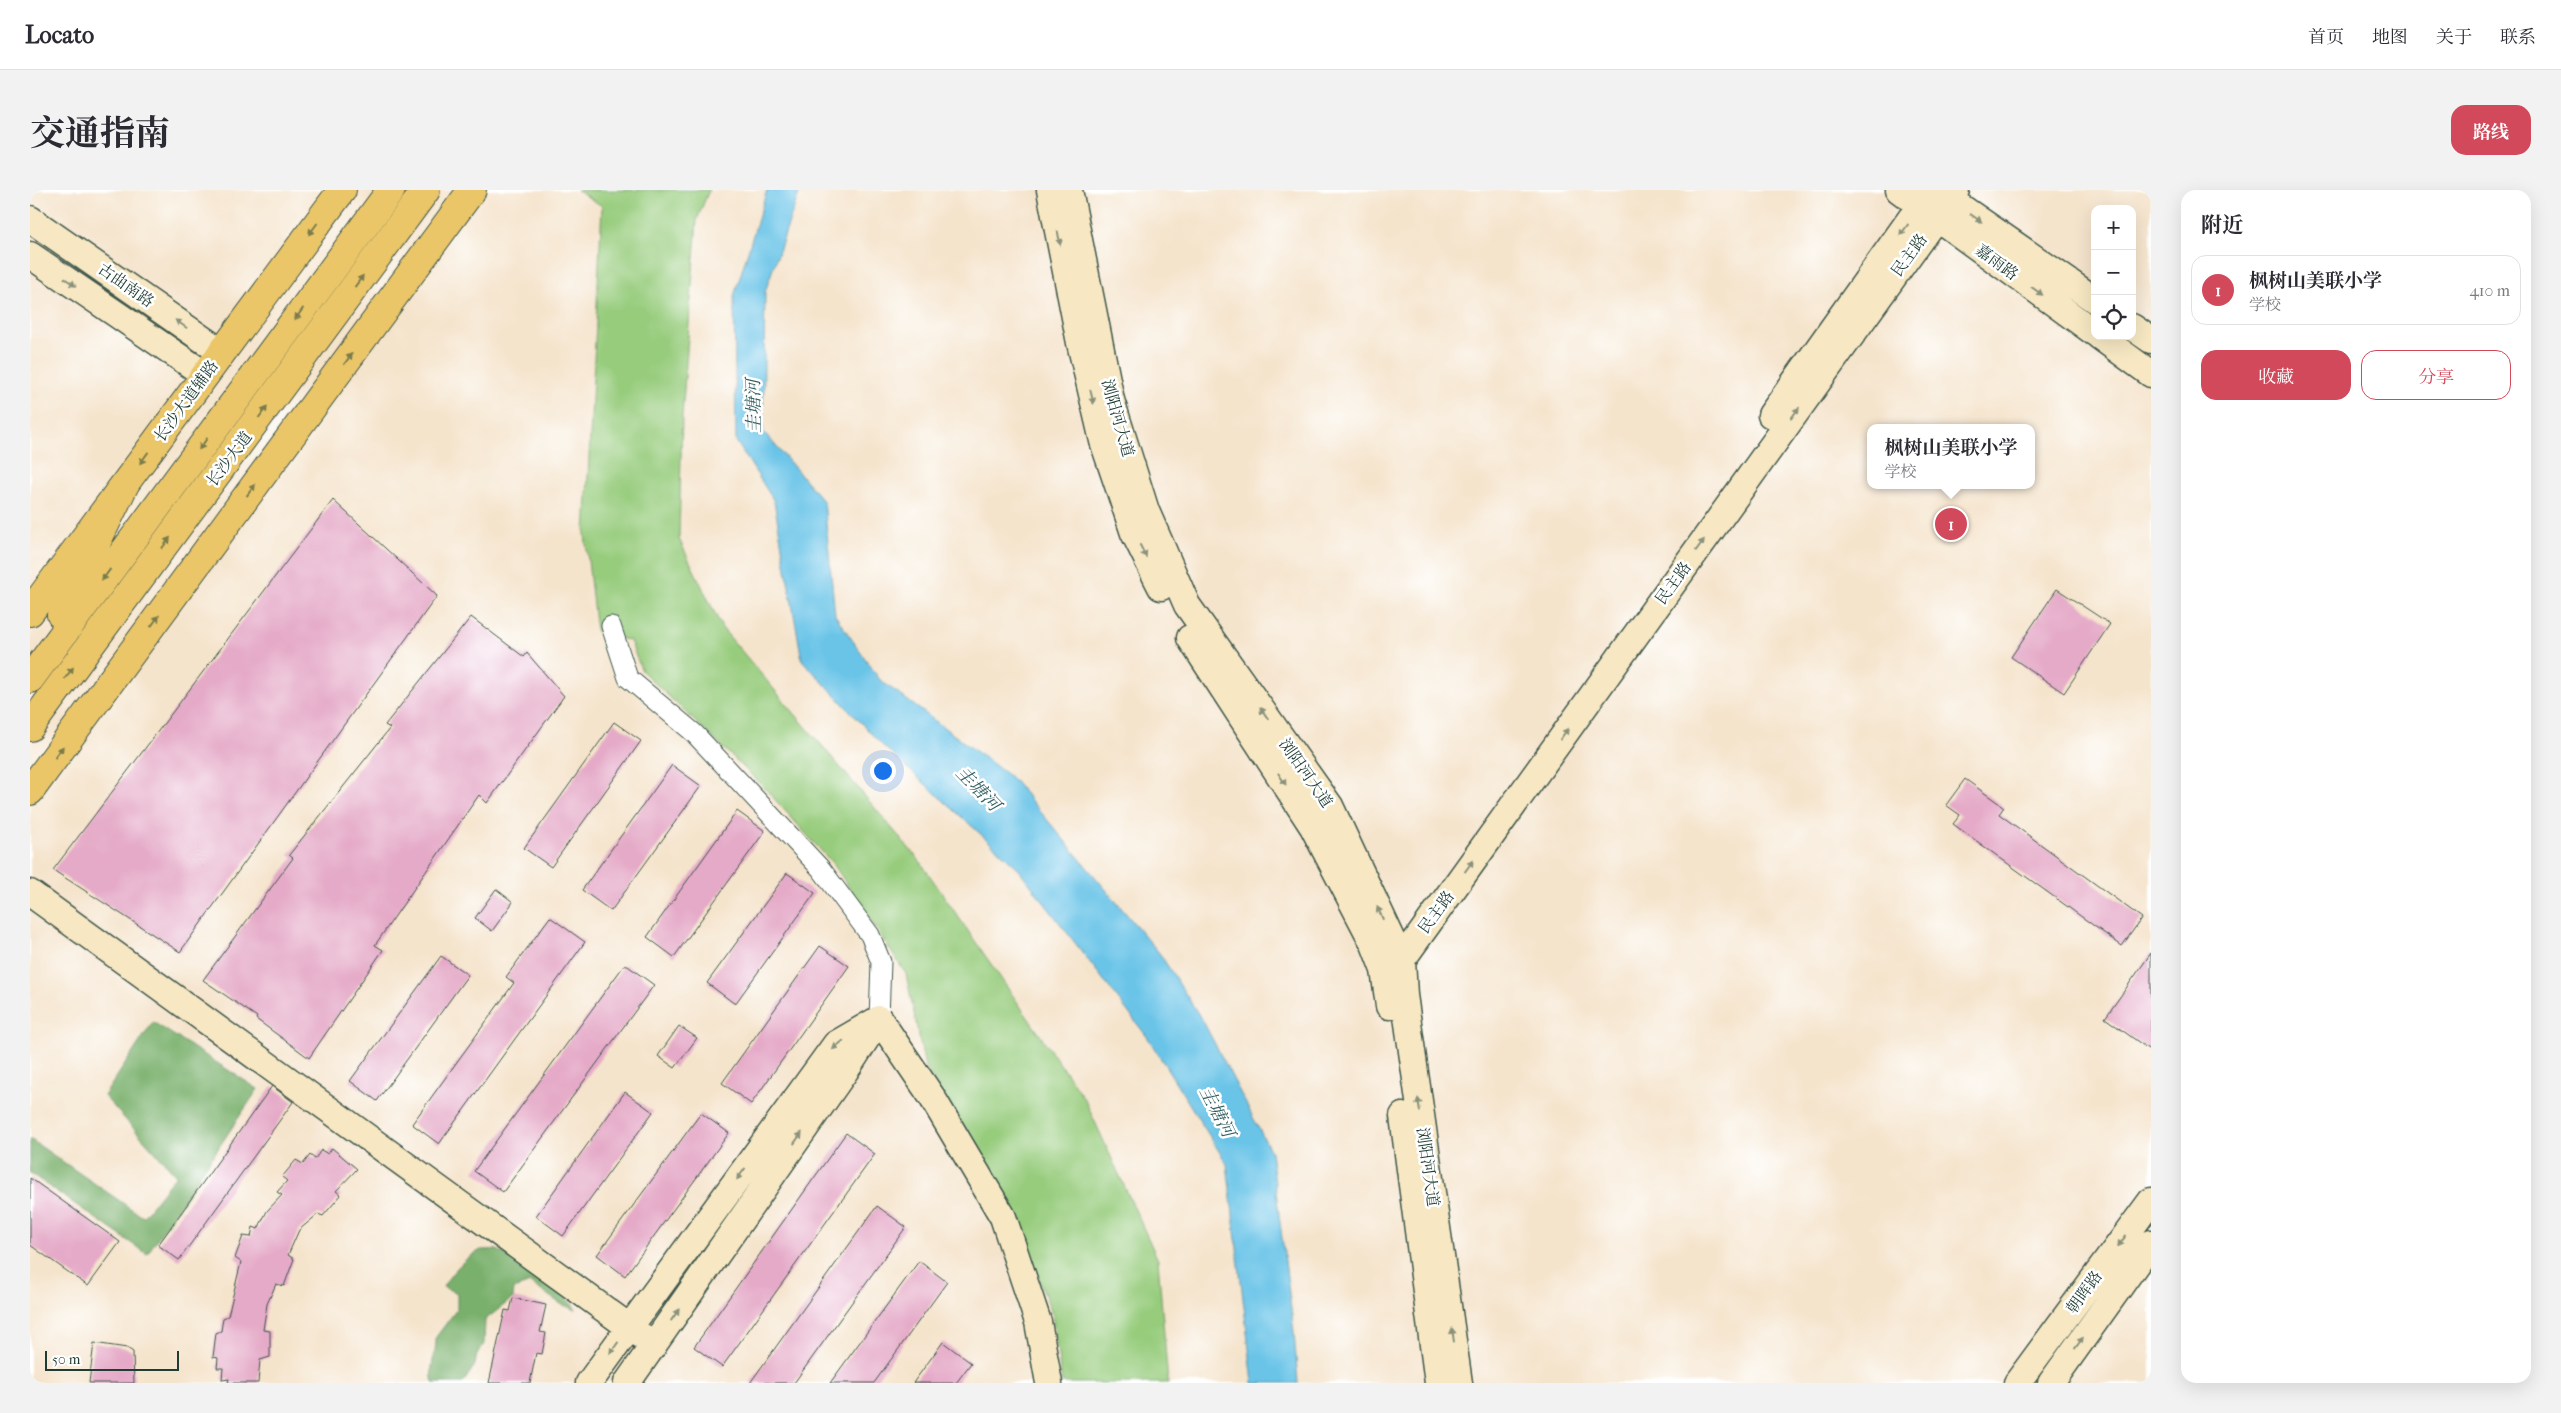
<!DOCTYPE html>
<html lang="zh">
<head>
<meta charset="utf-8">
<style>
  body { margin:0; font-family:"IM FELL French Canon","Noto Serif SC",serif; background:#f2f2f3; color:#2b2b33 }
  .controls { position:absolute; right:15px; top:15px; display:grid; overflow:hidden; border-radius:10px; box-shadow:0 5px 20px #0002 }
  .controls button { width:45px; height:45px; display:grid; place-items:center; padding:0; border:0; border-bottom:1px solid #e1e1e2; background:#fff; color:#2b2b33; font:25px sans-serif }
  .scale { position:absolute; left:15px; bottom:12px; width:134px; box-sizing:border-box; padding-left:5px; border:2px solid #1f3d34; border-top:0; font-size:14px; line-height:18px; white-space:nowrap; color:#1f3d34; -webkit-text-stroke:4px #fff; paint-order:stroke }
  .you { position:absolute; left:852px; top:580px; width:18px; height:18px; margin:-12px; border:4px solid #fff; border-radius:50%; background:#1a73e8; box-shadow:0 0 0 8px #1a73e833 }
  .badge { display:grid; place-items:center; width:32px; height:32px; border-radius:50%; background:#d1495b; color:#fff; font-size:16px; font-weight:700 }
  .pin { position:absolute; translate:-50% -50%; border:2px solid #fff; box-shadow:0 1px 5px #0006 }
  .popup { position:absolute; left:1837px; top:234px; width:168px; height:65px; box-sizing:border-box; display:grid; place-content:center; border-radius:10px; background:#fff; filter:drop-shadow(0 1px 4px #0005); font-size:16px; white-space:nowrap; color:#7c7c81 }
  .popup b { font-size:19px; color:#2b2b33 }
  .popup::after { content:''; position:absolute; left:50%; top:100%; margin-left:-10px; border:10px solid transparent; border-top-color:#fff }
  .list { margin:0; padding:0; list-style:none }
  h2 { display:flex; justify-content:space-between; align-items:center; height:65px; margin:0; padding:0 20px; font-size:21px }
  h2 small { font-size:16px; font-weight:400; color:#7c7c81 }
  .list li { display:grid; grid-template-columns:32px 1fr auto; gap:15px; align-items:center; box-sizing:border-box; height:70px; margin:0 10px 10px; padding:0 10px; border:1px solid #e1e1e2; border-radius:15px }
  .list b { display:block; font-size:19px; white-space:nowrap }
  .list p { margin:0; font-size:16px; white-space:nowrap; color:#7c7c81 }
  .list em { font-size:16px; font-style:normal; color:#7c7c81 }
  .actions { display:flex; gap:10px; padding:15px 20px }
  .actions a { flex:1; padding:11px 0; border:1px solid #d1495b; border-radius:15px; text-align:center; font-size:18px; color:#d1495b }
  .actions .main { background:#d1495b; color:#fff }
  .icon { flex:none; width:28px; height:28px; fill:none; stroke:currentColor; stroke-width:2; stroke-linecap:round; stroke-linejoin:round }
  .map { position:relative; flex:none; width:2121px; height:1193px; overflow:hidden; border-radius:15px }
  header { display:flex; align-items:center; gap:30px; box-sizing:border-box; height:70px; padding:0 25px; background:#fff; border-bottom:1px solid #e1e1e2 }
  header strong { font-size:24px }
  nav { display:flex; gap:28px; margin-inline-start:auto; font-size:18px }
  .intro { display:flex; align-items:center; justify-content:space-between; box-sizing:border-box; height:120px; padding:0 30px }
  h1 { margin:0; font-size:35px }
  .button { padding:12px 22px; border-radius:15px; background:#d1495b; color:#fff; font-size:18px; font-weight:700 }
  main { display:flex; gap:30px; padding:0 30px }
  aside { flex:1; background:#fff; border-radius:15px; box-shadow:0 5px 20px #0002 }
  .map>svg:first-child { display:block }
</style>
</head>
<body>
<header>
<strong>Locato</strong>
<nav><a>首页</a><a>地图</a><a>关于</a><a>联系</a></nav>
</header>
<div class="intro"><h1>交通指南</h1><a class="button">路线</a></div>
<main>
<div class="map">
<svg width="2121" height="1193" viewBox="0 0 2121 1193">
  <rect width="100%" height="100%" fill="#fff"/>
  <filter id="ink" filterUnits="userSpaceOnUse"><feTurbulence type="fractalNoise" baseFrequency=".02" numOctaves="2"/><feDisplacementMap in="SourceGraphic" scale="10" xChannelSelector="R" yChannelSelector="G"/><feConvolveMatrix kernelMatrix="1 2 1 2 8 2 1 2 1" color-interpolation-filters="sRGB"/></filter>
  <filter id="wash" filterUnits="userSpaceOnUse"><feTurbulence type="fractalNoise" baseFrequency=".0096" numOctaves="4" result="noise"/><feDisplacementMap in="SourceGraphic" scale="20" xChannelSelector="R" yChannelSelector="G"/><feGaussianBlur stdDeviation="1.12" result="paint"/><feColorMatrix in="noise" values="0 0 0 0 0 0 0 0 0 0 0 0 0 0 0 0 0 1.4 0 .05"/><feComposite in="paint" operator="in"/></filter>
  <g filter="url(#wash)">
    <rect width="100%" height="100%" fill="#f5e4cc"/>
    <!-- green -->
    <path fill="#97cc7d" stroke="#5b8458" d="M547,0H679L667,30L652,226L649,349L692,438L889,670L1055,910L1128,1070L1138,1193H1032L1022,1124L986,1027L895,877L876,784L804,675L730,593L612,481L600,451L566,442L555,344L572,16Z"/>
    <!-- forest -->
    <path fill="#79b06c" stroke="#4c7650" d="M123,832L228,899L117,1064L0,983V949L113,1027L146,985L74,906Z
      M451,1060C456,1060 463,1059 467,1060C481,1065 542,1108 546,1120L531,1114L500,1093L484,1099L483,1108L455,1130L454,1154L447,1164L445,1175L433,1193H403C398,1177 407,1163 406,1147L427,1119V1103L413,1097C421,1082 436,1067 451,1060Z"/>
    <!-- water -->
    <path fill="#6bc4e8" stroke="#45808e" d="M737,0H770L735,102L733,241L794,312L805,425L850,490L982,588L1130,764L1174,833L1241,962L1264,1142L1268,1193H1223L1197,974L1118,848L986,676L852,555L772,470L744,311L706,251L704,106Z"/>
    <g id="blocks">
      <!-- building -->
      <path fill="#e5aac8" d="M303,310L407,406L150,762L23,680Z
        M2027,399L2080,434L2034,503L1981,467Z
        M441,427L494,467L497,463L534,506L457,613L449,605L345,755L353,760L279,868L226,829L227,827L173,790L263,668L259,665L360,538L355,535Z
        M584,532L611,551L521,677L494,658Z
        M642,575L671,596L581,721L552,700Z
        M1935,589L1974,617L1969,624L2112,728L2092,756L1923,634L1930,625L1916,615Z
        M707,621L735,641L644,767L617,747Z
        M757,683L785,703L705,814L677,793Z
        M466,699L483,712L462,741L445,728Z
        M520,727L555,752L409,954L382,934L484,793L476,787Z
        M790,756L819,776L721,914L692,893Z
        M2121,763V861L2075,828Z
        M411,766L438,785L347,911L320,891Z
        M595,774L624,795L473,1002L444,981Z
        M649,836L667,848L645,878L628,866Z
        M242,896L263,912L149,1070L128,1055Z
        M595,902L623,922L533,1046L506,1026Z
        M671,923L699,943L595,1086L567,1065Z
        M816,943L845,964L692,1177L664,1157Z
        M302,958L327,979L306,1001L311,1005L293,1026L288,1024L269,1040L258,1065L264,1069L254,1096L246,1094L237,1114L233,1140L240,1141V1167L230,1170L228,1193H198L199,1189L192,1190L193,1178H187L188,1168L183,1167L186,1143L191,1141L193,1128L198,1126L211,1072L205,1068L213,1046L221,1047L223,1037L228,1039L237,1021L252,1005L247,1002L257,991L252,987L266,970L273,974L280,965L285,969L291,960L298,964Z
        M0,988L90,1052L58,1096L0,1055Z
        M847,1016L876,1037L764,1193H720Z
        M889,1071L917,1092L844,1193H800Z
        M483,1108L516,1115L510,1142L516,1143L512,1164L506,1163L500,1193H459L475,1120L480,1121Z
        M913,1152L941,1173L926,1193H883Z
        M64,1153L97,1158L103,1162L104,1193H59Z"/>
    </g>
  </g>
  <g filter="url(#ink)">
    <use href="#blocks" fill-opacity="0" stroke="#3f564b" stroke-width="1"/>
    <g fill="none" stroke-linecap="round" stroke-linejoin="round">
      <!-- street casing -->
      <g stroke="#3f564b" stroke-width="21">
        <path id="street" d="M581,436L598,488L664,543L791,679L840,745L851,772L849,829"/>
      </g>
      <!-- secondary casing -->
      <g stroke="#3f564b" stroke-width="29">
        <path id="secondary" d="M1020,0L1050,153L1073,251L1104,343L1131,397
          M1039,0L1081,210L1116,321L1157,415L1300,616L1372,770L1374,805L1429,1193
          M1869,0L2065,143
          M1906,0L2065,110
          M0,29L191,162
          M0,65L174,184
          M2102,137L2121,150
          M2069,146L2121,184
          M1741,225L1901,0
          M1160,448L1283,637L1344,754L1354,780L1359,816
          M0,703L624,1155
          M1360,777L1372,770L1926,0
          M849,829L902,907L973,1027L1008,1132L1019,1193
          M1373,926L1408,1193
          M559,1193L806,854L849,829
          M597,1193L820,874L847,832
          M1987,1193L2121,1011
          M2021,1193L2121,1053"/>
      </g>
      <!-- primary casing -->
      <g stroke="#3f564b" stroke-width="30">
        <path id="primary" d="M0,422L312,0
          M0,601L442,0"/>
      </g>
      <!-- highway casing -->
      <g stroke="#3f564b" stroke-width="30">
        <path id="highway" d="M31,425L95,294
          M0,489L361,0
          M0,537L396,0"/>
      </g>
      <!-- street -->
      <use href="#street" stroke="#fff" stroke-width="19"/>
      <!-- secondary -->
      <use href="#secondary" stroke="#f7e8c3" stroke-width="26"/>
      <!-- primary -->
      <use href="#primary" stroke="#eac669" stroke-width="28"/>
      <!-- highway -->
      <use href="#highway" stroke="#eac669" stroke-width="28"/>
    </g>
    <!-- one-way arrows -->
    <defs><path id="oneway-solid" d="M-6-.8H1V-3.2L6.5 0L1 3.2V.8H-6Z" transform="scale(1.25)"/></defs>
    <g fill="#8b927c">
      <use href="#oneway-solid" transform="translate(1946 28) rotate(35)"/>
      <use href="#oneway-solid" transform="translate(1874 40) rotate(126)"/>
      <use href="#oneway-solid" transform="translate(1029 48) rotate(79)"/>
      <use href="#oneway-solid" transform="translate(40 92) rotate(35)"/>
      <use href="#oneway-solid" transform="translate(2007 101) rotate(36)"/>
      <use href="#oneway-solid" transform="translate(151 134) rotate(-145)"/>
      <use href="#oneway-solid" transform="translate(1062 207) rotate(77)"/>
      <use href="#oneway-solid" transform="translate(1765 223) rotate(-54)"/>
      <use href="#oneway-solid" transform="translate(1670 355) rotate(-54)"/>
      <use href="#oneway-solid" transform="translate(1113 361) rotate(63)"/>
      <use href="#oneway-solid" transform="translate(1234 523) rotate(-125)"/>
      <use href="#oneway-solid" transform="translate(1534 544) rotate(-54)"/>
      <use href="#oneway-solid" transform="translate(1252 589) rotate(57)"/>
      <use href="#oneway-solid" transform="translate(1439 676) rotate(-54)"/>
      <use href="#oneway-solid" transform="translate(1350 723) rotate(-115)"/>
      <use href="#oneway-solid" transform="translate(808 855) rotate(140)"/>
      <use href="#oneway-solid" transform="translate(1389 915) rotate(-98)"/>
      <use href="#oneway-solid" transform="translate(768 948) rotate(-55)"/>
      <use href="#oneway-solid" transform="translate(711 984) rotate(126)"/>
      <use href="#oneway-solid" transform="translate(2092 1051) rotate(126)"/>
      <use href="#oneway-solid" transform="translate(645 1125) rotate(-55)"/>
      <use href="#oneway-solid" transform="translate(1423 1145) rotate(-98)"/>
      <use href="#oneway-solid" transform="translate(2049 1153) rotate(-54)"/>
      <use href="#oneway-solid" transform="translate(584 1158) rotate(126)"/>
    </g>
    <g fill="#7a7b4c">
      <use href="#oneway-solid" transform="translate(283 39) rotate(127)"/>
      <use href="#oneway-solid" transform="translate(329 91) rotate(-54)"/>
      <use href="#oneway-solid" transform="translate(269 124) rotate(126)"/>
      <use href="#oneway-solid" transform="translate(318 169) rotate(-54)"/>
      <use href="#oneway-solid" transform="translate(233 222) rotate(-53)"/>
      <use href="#oneway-solid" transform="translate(173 254) rotate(126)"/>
      <use href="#oneway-solid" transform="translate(114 268) rotate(126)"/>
      <use href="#oneway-solid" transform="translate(221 300) rotate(-54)"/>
      <use href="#oneway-solid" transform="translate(136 353) rotate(-53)"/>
      <use href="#oneway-solid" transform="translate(76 385) rotate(126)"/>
      <use href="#oneway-solid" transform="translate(125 431) rotate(-54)"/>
      <use href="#oneway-solid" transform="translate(39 483) rotate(-53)"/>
      <use href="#oneway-solid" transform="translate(29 562) rotate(-54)"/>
    </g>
  </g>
  <g text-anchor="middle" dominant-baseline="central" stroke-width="5" stroke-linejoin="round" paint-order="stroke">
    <!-- street labels -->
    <g font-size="16" fill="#1f3d34" stroke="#fff">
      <text transform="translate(1879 65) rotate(-54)">民主路</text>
      <text transform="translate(1967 72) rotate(36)">嘉雨路</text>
      <text transform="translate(96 95) rotate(35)">古曲南路</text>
      <text transform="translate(156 211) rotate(-54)">长沙大道辅路</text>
      <text transform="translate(1088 228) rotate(74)">浏阳河大道</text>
      <text transform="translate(199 269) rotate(-53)">长沙大道</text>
      <text transform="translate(1643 393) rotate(-54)">民主路</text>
      <text transform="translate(1276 583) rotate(55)">浏阳河大道</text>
      <text transform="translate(1406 722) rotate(-54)">民主路</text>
      <text transform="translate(1398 977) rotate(82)">浏阳河大道</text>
      <text transform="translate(2054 1102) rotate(-54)">朝晖路</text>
    </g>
    <!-- water labels -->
    <g font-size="18" font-style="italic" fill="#325f61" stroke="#fff">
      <text transform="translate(724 216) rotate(-91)">圭塘河</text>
      <text transform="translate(948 599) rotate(46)">圭塘河</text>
      <text transform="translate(1187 922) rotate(63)">圭塘河</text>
    </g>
  </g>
</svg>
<div class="controls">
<button>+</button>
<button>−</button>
<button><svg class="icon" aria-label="locate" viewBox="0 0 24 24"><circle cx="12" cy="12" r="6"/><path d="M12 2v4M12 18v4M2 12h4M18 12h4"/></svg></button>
</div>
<div class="scale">50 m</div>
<div class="you"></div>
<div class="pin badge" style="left:1921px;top:334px">1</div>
<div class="popup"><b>枫树山美联小学</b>学校</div>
</div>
<aside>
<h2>附近<small></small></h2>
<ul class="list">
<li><span class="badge">1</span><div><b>枫树山美联小学</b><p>学校</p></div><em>410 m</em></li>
</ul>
<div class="actions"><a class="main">收藏</a><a>分享</a></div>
</aside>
</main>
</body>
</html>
